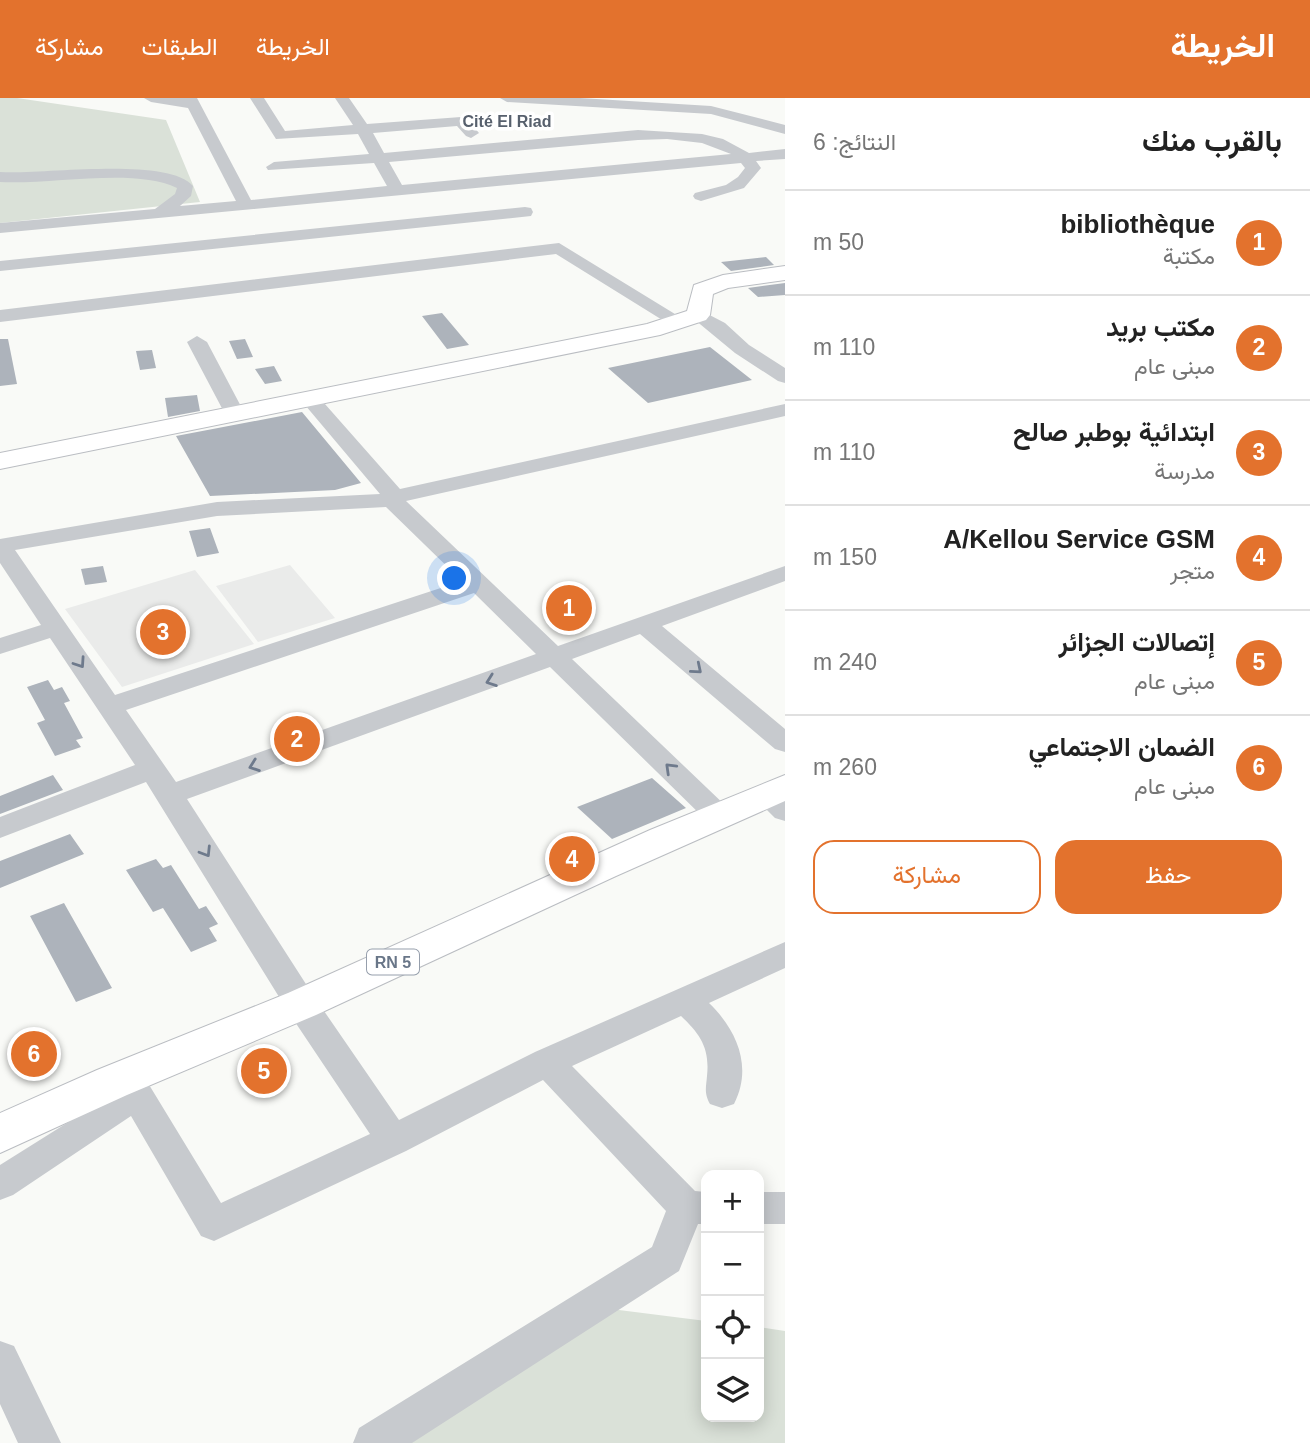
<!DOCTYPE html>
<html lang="ar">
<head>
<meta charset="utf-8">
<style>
  body { margin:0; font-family:Helvetica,Vazirmatn,sans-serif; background:#f2f2f2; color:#222; direction:rtl }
  .controls { position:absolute; right:21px; bottom:21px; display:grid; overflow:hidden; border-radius:14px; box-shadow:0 4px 18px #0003 }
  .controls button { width:63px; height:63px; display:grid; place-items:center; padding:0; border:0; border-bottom:2px solid #e0e0e0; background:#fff; color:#222; font:35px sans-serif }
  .you { position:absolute; left:455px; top:481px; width:24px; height:24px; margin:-18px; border:5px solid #fff; border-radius:50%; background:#1a73e8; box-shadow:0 0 0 10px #1a73e833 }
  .badge { display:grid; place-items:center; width:46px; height:46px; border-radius:50%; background:#e3722d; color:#fff; font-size:23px; font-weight:700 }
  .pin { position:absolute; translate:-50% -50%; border:4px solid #fff; box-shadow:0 2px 7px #0006 }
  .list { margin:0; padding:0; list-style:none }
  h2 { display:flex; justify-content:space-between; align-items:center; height:91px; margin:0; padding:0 28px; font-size:30px }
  h2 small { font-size:23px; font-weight:400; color:#767676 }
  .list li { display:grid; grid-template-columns:46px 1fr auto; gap:21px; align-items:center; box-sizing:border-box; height:105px; padding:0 28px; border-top:2px solid #e0e0e0 }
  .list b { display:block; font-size:26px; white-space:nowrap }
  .list p { margin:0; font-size:23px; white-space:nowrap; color:#767676 }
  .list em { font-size:23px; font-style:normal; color:#767676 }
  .actions { display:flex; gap:14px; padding:21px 28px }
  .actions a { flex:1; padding:16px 0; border:2px solid #e3722d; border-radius:21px; text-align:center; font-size:24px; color:#e3722d }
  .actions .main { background:#e3722d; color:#fff }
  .icon { flex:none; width:38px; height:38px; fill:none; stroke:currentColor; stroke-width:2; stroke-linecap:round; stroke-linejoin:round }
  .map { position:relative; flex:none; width:785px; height:1345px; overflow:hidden; direction:ltr }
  header { display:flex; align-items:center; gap:42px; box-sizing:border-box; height:98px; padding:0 35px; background:#e3722d; color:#fff }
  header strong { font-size:33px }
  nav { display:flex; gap:38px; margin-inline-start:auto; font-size:24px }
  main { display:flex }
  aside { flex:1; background:#fff }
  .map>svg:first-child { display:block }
</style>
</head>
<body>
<header>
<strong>الخريطة</strong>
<nav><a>الخريطة</a><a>الطبقات</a><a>مشاركة</a></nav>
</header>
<main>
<aside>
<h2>بالقرب منك<small>النتائج: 6</small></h2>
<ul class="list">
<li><span class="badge">1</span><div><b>bibliothèque</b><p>مكتبة</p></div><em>50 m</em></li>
<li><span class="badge">2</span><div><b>مكتب بريد</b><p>مبنى عام</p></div><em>110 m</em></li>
<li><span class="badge">3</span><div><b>ابتدائية بوطبر صالح</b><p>مدرسة</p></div><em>110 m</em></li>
<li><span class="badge">4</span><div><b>A/Kellou Service GSM</b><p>متجر</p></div><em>150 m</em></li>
<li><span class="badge">5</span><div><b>إتصالات الجزائر</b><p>مبنى عام</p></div><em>240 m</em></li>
<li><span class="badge">6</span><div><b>الضمان الاجتماعي</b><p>مبنى عام</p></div><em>260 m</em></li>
</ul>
<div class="actions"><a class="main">حفظ</a><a>مشاركة</a></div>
</aside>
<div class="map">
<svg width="785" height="1345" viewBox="0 0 785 1345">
  <rect width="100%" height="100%" fill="#f9faf7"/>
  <!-- built -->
  <path fill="#eaebea" d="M290,467L335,520L258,544L216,488Z
    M195,472L254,546L122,589L65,511Z"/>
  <!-- green -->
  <path fill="#dae1d8" d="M0,0H17L166,22L200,104L0,125Z
    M611,1211L706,1223V1319H759V1229L785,1233V1345H411Z"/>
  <!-- building -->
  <path fill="#adb3bb" d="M766,159L774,167L731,173L721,164Z
    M785,185V197L758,199L748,190Z
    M442,215L469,247L447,251L422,218Z
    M0,241H8L17,286L0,288Z
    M245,241L253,259L237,261L229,243Z
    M710,249L752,282L648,305L608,270Z
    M152,252L156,270L140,272L136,253Z
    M274,268L282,283L265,286L255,271Z
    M197,297L200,313L168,319L165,300Z
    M302,314L361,385L335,392L210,398L176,338Z
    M210,430L219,455L197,459L189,433Z
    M103,468L107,484L85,487L81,471Z
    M48,582L54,592L62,589L70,603L64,605L83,640L76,642L81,649L55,658L37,625L45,622L27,589Z
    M53,677L63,692L0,716V698Z
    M652,680L686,710L612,741L577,709Z
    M70,736L84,756L0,790V763Z
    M156,761L163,770L171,767L199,811L206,808L218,826L209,830L217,843L191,854L163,810L153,814L126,772Z
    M64,805L112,890L76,904L30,818Z"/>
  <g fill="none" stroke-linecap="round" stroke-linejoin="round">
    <!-- major casing -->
    <g stroke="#babdc2" stroke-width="2">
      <path id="major" d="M785,168V182L728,190L713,196L710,217L706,222L660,237L0,371V355L647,226L687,213L694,187L723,177Z
        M785,677V703L616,778L316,917L127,997L0,1055V1015L97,972L288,895L650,732Z"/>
    </g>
    <!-- minor -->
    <path fill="#c7cace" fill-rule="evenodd" d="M144,0H197L251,102L387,88L374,65L268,72L266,69L274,64L369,56L358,36L276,41L250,0H264L285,33L353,27L335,0H349L367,26L461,19L466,20L479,35L471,40L466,38L457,28L373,35L384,55L638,32L702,36L723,41L749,55L785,51V61L756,63L761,70L744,90L701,103L695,101L693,98L695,95L726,87L738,79L745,70L741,65L0,135V125L155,111L175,96L177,90C135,69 50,87 0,84V74C42,77 167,58 193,88L191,98L180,108L236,103L188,10L151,4ZM667,41L702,45L731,56L402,87L389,64L638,42Z
      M500,0H580L711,8L785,27V36L711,16L507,4Z
      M525,109L531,110L533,114L531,118L0,173V163Z
      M559,145L688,224L686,228H672L556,156L0,224V212Z
      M698,211L725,225L749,247L785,270V285L778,283L735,255L689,217Z
      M197,238L207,244L245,316L242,320H228L225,316L187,244Z
      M310,295L317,297L400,391L785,306V318L406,403L558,548L785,468V483L662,528L785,631V654L775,651L640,536L572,561L729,711L733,718L729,725L719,728L709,725L550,569L187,701L313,897L399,1022L535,954L785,844V870L709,905C737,932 753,969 734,1006L722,1010L710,1006C704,995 706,990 707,978C710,950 700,936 681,918L572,968L695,1093L706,1094V1126H698L679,1173L412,1345H353L359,1330L652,1149L666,1113L543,982L406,1053L214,1143L201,1138L131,1018L13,1097L0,1102V1067L102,1003L114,990L108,977L113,967L125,963L137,967L221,1105L370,1036L289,915L146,684L0,740V719L135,667L50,540L0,556V540L41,527L0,465V441L217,404L380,396L300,301L303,297ZM386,409L462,483L115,597L15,452L217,418ZM474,495L536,556L176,684L126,612Z
      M766,687L776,690L785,698V723L775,720L752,697L756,690Z
      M759,1094H785V1126H759Z
      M0,1243L14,1248L61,1345H18L0,1306Z"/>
    <!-- major -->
    <use href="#major" fill="#fff" fill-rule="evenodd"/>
  </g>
  <!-- one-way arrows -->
  <defs><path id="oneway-chevron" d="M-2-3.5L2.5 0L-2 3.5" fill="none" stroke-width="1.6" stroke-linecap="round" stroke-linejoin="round" transform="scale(1.75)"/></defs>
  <g stroke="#6e7a8c">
    <use href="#oneway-chevron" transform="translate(80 565) rotate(56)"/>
    <use href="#oneway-chevron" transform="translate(697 571) rotate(40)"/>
    <use href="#oneway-chevron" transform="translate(491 583) rotate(160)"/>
    <use href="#oneway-chevron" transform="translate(254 668) rotate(160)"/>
    <use href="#oneway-chevron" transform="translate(670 670) rotate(-136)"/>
    <use href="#oneway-chevron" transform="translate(206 754) rotate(58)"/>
  </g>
  <g text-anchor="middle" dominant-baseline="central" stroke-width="7" stroke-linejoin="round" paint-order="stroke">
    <!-- far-neighbourhood labels -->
    <g font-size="16" font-weight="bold" fill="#57606d" stroke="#fff">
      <text x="507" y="23">Cité El Riad</text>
    </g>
    <!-- shield labels -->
    <rect fill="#fff" stroke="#969fac" stroke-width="2" x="367" y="851.5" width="52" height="25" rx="5"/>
    <g font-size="16" font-weight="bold" fill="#697688">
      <text x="393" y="864">RN 5</text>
    </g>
  </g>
</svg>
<div class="controls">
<button>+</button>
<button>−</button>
<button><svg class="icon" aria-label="locate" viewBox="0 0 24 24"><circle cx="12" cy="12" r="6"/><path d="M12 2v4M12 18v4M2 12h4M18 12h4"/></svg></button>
<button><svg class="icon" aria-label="layers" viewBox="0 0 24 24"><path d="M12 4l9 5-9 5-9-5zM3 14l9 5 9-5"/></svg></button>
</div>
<div class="you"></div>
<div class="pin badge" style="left:569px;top:510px">1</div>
<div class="pin badge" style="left:297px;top:641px">2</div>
<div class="pin badge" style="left:163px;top:534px">3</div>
<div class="pin badge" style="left:572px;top:761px">4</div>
<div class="pin badge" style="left:264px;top:973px">5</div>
<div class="pin badge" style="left:34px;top:956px">6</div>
</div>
</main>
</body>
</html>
